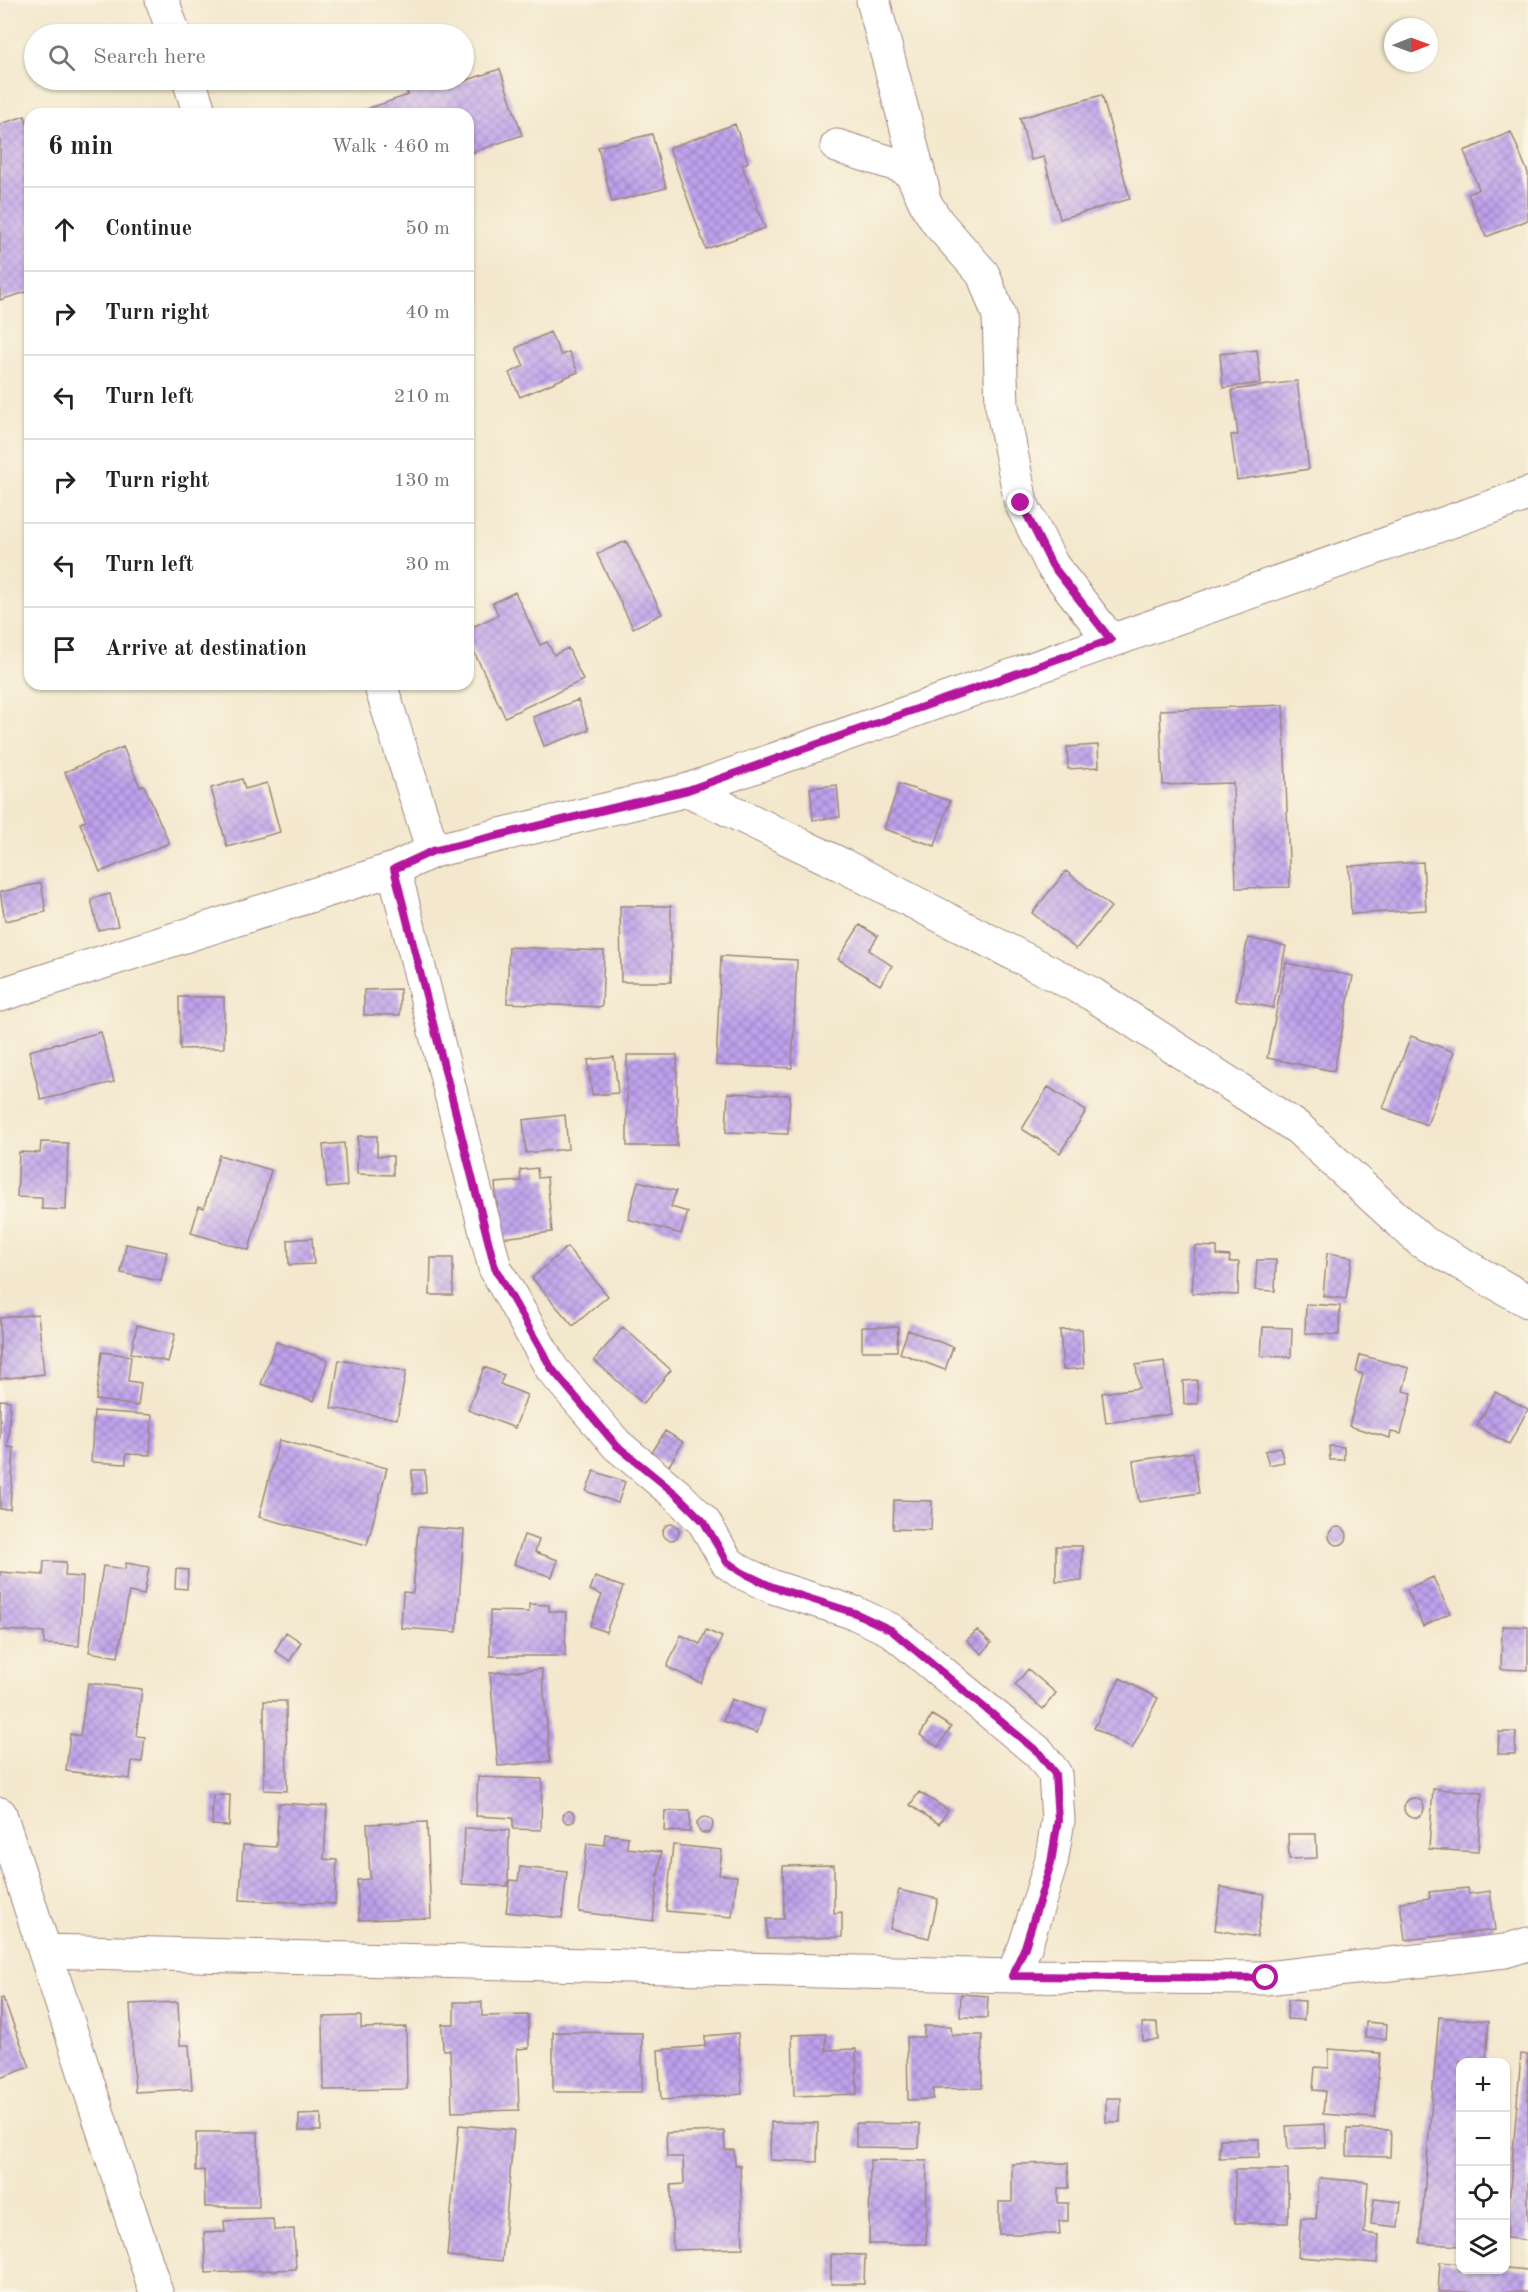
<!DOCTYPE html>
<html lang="en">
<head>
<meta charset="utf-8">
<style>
  body { margin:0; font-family:"Old Standard TT",serif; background:#f6f6f6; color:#222 }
  .controls { position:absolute; right:18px; bottom:18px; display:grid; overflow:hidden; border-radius:12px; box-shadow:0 2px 4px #0004 }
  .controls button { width:54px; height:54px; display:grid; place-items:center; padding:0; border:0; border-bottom:2px solid #e0e0e0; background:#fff; color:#222; font:30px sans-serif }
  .compass { position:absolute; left:1384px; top:18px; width:54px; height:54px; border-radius:50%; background:#fff; box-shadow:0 2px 4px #0004; rotate:89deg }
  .stop { position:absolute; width:18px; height:18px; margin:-14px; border:4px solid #b5179e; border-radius:50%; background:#fff }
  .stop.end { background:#b5179e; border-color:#fff; box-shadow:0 2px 6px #0008 }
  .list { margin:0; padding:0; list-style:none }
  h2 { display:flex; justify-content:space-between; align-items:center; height:78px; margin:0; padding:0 24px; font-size:26px }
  h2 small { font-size:20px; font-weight:400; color:#767676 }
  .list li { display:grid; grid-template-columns:39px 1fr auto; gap:18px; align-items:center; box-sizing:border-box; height:84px; padding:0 24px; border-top:2px solid #e0e0e0 }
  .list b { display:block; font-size:22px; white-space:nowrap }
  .list em { font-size:20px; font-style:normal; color:#767676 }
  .icon { flex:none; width:33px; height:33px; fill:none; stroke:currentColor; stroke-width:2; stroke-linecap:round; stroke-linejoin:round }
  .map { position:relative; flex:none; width:1528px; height:2292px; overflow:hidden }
  .search { position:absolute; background:#fff; box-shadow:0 2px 4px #0004; left:24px; top:24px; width:450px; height:66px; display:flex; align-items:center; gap:15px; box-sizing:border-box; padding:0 21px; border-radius:33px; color:#767676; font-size:22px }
  .panel { position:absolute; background:#fff; box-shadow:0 2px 4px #0004; left:24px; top:108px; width:450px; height:582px; border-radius:18px }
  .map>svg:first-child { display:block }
</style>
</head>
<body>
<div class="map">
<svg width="1528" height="2292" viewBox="0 0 1528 2292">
  <defs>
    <pattern id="building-cross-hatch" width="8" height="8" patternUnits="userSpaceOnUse" patternTransform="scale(1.5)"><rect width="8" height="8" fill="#bda2ed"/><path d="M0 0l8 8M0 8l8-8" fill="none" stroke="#9c83c0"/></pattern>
  </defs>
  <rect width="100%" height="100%" fill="#fcf5e5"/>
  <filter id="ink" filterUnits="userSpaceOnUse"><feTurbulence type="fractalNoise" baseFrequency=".0167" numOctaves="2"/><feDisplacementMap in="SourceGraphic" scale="12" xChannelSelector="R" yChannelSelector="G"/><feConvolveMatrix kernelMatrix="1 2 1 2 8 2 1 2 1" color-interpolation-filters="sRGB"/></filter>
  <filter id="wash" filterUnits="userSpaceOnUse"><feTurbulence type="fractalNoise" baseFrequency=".008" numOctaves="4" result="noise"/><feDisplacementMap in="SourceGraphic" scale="24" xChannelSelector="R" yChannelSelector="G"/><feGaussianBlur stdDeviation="1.35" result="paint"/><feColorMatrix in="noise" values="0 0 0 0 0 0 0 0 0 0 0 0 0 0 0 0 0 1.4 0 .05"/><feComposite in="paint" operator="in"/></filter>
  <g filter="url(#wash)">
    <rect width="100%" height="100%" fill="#f3e8cd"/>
    <g id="blocks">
      <!-- building -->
      <path fill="url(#building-cross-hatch)" d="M500,69L522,135L468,154V114H365L364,110L408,95L405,86L425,80H454L456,84Z
        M1102,95L1130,199L1060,219L1044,157L1031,160L1020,118Z
        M25,116L30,133V291L0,300V124Z
        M735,124L748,162L742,165L765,228L706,249L669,148Z
        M1511,132L1528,173V220L1486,237L1468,194L1479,189L1464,151Z
        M652,134L666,188L612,202L598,147Z
        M550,332L561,355L569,352L578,372L520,397L509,373L524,366L516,348Z
        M1257,350L1261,383L1223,388L1220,354Z
        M1297,381L1309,469L1237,480L1231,435H1238L1232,390Z
        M626,541L662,614L633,628L597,554Z
        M515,592L540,645L547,642L554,655L568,648L583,680L505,717L468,639V629L498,615L493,603Z
        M578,700L589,730L544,746L533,717Z
        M1283,705L1290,887L1236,888L1233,783L1163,785L1160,710Z
        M1098,745L1099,767L1068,769L1067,747Z
        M123,747L140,787L144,785L169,843L100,872L80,823L86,821L65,772Z
        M242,779L245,789L267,783L280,832L227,847L211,788Z
        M899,784L950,801L935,846L884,829Z
        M837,785L840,817L813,820L810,788Z
        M1423,862L1426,910L1351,914L1349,866Z
        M1066,871L1111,907L1076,949L1032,913Z
        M41,883L46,912L5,921L0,892Z
        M110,894L118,926L98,930L91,899Z
        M620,906H671V982H621Z
        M860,925L878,936L869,950L892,966L880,985L838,959Z
        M1248,938L1286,946L1273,1008L1236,1000Z
        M509,947L604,951L602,1007L507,1003Z
        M721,956L797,960L792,1068L716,1065Z
        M1286,963L1353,976L1334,1071L1267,1058Z
        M400,989V1015H364V990Z
        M179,997H224V1048L180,1049Z
        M101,1032L114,1082L41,1100L29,1051Z
        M1411,1036L1454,1052L1427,1125L1383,1108Z
        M627,1055H677V1146H627Z
        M614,1057L618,1093L592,1095L588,1060Z
        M1048,1087L1086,1111L1060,1153L1022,1129Z
        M728,1093L790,1095L788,1134L726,1132Z
        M565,1115L568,1149L526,1153L523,1120Z
        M358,1136H377V1156H393V1175L357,1174Z
        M41,1142L68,1143L66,1210L42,1209V1198L17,1197L19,1152L40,1153Z
        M344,1143L347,1186L327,1188L323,1145Z
        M219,1155L271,1170L249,1250L191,1233L199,1206L204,1208Z
        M537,1168L538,1178L547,1177L552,1232L500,1238L495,1183L521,1181L520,1170Z
        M638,1181L676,1191L671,1207L688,1212L681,1234L628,1219Z
        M312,1238L314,1264L289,1265L288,1240Z
        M126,1244L167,1252L161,1281L121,1273Z
        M1195,1246L1217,1247V1255L1230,1256L1229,1262H1239L1238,1295L1192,1293Z
        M567,1247L608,1296L573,1326L532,1278Z
        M1327,1253L1352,1257L1346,1299L1323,1296Z
        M431,1258H453V1295H430Z
        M1257,1260H1276L1275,1291L1255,1290Z
        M1306,1304L1340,1306L1339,1335L1305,1333Z
        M38,1314L44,1374L0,1379V1318Z
        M137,1325L175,1334L168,1362L131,1353Z
        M623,1327L671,1370L643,1404L594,1360Z
        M862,1327H898L897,1351H862Z
        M1263,1327L1292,1328L1291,1357L1261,1356Z
        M1082,1329L1084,1368L1063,1370L1060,1330Z
        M908,1330L953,1347L945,1370L900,1353Z
        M276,1342L328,1360L314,1401L261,1384Z
        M102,1352L131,1356L128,1381L141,1383L138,1406L96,1400Z
        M1360,1355L1409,1368L1403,1391L1412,1393L1401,1434L1391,1432L1390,1438L1349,1426L1363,1374L1356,1372Z
        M339,1360L406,1371L397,1419L331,1408Z
        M1164,1361L1171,1414L1106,1423L1102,1393L1139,1388L1136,1365Z
        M484,1367L504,1375L500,1384L527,1395L515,1428L468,1410Z
        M1197,1380L1198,1404H1184L1183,1381Z
        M1495,1392L1528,1409L1509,1444L1477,1426Z
        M0,1400L10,1401L8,1447L14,1448L10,1509H0Z
        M94,1411L152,1415L150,1455L126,1454V1464L91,1462Z
        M665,1431L683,1442L669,1466L650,1456Z
        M279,1440L387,1468L367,1545L259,1517Z
        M1329,1446L1344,1447V1460H1330Z
        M1280,1447L1284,1462L1269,1465L1265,1451Z
        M1193,1452L1199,1493L1139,1502L1133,1461Z
        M412,1470H425L426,1493L413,1494Z
        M594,1471L625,1482L618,1503L586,1491Z
        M894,1500L932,1501L931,1530L893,1529Z
        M663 1532a8 8 0 1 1 16 0a8 8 0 1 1-16 0Z
        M418,1527L464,1530L457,1632L401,1628L403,1592L413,1593Z
        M1329 1536a9 9 0 1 1 18 0a9 9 0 1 1-18 0Z
        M524,1535L539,1540L535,1552L558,1560L552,1577L514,1564Z
        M1056,1546H1082V1581H1056Z
        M44,1561L66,1562L65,1576L83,1577L79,1646L44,1644V1632L0,1630V1572L43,1575Z
        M126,1563L149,1567L144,1595L129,1592L118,1657L89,1652L103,1566L125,1569Z
        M176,1569L188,1570L187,1589L175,1588Z
        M595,1577L623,1587L606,1632L590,1626L602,1595L590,1590Z
        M1433,1577L1450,1613L1423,1626L1407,1589Z
        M529,1604L549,1605V1611L566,1612L565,1656H490V1611L529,1612Z
        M1502,1626L1528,1627V1670L1501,1669Z
        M706,1630L722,1637L701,1683L667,1667L681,1635L700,1644Z
        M977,1630L991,1643L982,1654L967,1640Z
        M286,1632L301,1642L290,1661L275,1651Z
        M542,1669L550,1761L498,1766L490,1673Z
        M1028,1669L1056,1693L1043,1709L1015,1685Z
        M1120,1678L1158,1698L1132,1749L1094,1728Z
        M88,1683L142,1689L136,1736L145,1737L142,1762L132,1761L130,1779L66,1771L70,1734L80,1736Z
        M731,1699L764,1711L757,1733L723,1721Z
        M264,1701H286L287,1791L264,1790Z
        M932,1715L951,1727L938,1747L920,1735Z
        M1499,1732H1516L1515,1754H1498Z
        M478,1777L542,1779L541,1830L513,1829V1818L476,1816Z
        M1433,1789L1482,1792L1478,1852L1429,1849Z
        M919,1792L948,1810L939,1824L910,1805Z
        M213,1795H230L229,1826L212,1825Z
        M1404 1808a10 10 0 1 1 20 0a10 10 0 1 1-20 0Z
        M279,1803L327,1806L324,1859L337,1860L335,1904L240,1900L243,1845L276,1847Z
        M563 1817a6 6 0 1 1 12 0a6 6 0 1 1-12 0Z
        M665,1811H690V1832L664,1831Z
        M697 1825a8 8 0 1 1 16 0a8 8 0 1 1-16 0Z
        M427,1822L431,1918L359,1920L357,1880L370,1879L367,1824Z
        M465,1828L509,1830L508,1886L462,1884Z
        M605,1834L628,1837L627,1848L661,1852L653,1921L579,1912L587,1843L604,1845Z
        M1288,1834H1316L1317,1858L1289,1859Z
        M673,1845L722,1850L719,1875L737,1876L732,1917L666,1911Z
        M834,1865V1913L842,1912V1937L767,1939V1919H784L783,1866Z
        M520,1867L567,1872L562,1918L506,1912L510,1880L518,1881Z
        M1221,1887L1264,1894L1257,1937L1215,1930Z
        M1468,1888L1469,1894L1490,1891L1495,1930L1405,1940L1400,1902L1430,1898L1429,1892Z
        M899,1890L938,1899L929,1938L890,1929Z
        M961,1994L988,1996L987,2018L960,2017Z
        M3,1998L30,2067L0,2078V1999Z
        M1288,2000L1305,2001L1304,2020L1287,2019Z
        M178,2002L180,2045H189L192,2089L135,2092L130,2004Z
        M454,2002H482V2016L528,2015L529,2048L517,2049L519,2110L452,2112L450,2050H443L442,2024H454Z
        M361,2016V2028L406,2027L407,2089L324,2090L323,2017Z
        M1439,2017L1489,2021L1486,2062H1460V2246L1420,2243Z
        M1366,2022L1387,2024L1386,2039L1365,2038Z
        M1142,2023H1157L1158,2040L1143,2041Z
        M924,2026H951L952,2035H982V2088L933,2089V2099L908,2100L907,2037H924Z
        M553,2032L642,2033V2092H553Z
        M738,2033L742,2094L661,2100L658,2050L705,2046V2036Z
        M826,2034V2050L856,2049L857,2094L794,2096L792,2035Z
        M1329,2049L1380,2053L1375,2118L1323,2114L1325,2091L1313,2090L1315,2067L1329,2068Z
        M1521,2054L1528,2055V2240L1506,2238Z
        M1106,2098H1121L1120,2122H1106Z
        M321,2114V2131H299V2115Z
        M771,2122L818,2123L817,2162L770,2160Z
        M856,2123L920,2124L919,2148L856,2147Z
        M1325,2124L1326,2147L1288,2149L1286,2126Z
        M459,2125L514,2130L502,2261L447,2256Z
        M1347,2129L1391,2130L1390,2157L1347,2156Z
        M724,2131L725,2150H734L735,2165H740L743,2248L673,2250L671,2185L684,2184L683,2157H667L666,2133Z
        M196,2132H258L259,2207H205L204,2170L196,2171Z
        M1220,2139H1259V2157L1219,2158Z
        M870,2160L927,2161L926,2244H869Z
        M1068,2163L1069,2188H1058V2203H1068V2221H1059L1060,2234H999V2202H1012V2164Z
        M1235,2170H1288V2223H1235Z
        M1319,2178L1368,2182L1364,2233L1379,2235L1377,2263L1298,2257L1301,2218L1316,2219Z
        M1374,2199L1401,2202L1398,2227L1371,2224Z
        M273,2219L274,2230L294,2229L296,2269L206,2273L204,2233L225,2232L224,2221Z
        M831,2254L865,2255L864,2284H831Z
        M1440,2262L1460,2264V2270L1506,2268L1528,2270V2292H1438Z"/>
    </g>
  </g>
  <g filter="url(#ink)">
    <use href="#blocks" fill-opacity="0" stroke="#9e847c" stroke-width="1.5"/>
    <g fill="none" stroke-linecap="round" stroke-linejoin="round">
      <!-- minor casing -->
      <g stroke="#9e847c" stroke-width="35">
        <path id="minor" d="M162,0L174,34
          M873,0L923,190
          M189,80L200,114
          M837,146L901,166L912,174L927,206L938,223L983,274L999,316L1002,406L1021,503L1052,565L1111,641
          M380,684L433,851
          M688,790L840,864L1092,994L1298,1128L1421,1241L1528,1301
          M394,869L495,1268L552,1369L617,1445L677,1495L704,1522L727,1562L741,1572L773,1587L855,1613L891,1630L1039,1753L1055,1774L1058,1820L1051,1863L1025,1947L1012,1976
          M0,995L394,869L433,851L688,790L1528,494
          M0,1814L156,2292
          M45,1951L1012,1976L1266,1978L1505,1951L1528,1944"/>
      </g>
      <!-- minor -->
      <use href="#minor" stroke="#fff" stroke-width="33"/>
    </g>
  </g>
  <g fill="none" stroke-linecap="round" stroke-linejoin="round" filter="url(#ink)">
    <!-- route -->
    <path stroke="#b5179e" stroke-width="8" d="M1021,503L1052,565L1111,640L688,790L433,851L394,869L495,1268L552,1369L616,1445L677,1495L704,1522L727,1562L741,1572L773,1587L855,1613L891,1630L1039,1753L1055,1774L1058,1820L1051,1863L1025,1947L1012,1976L1266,1978"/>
  </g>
</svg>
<div class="controls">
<button>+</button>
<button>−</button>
<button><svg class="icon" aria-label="locate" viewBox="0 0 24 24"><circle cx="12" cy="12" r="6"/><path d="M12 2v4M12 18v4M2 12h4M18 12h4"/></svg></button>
<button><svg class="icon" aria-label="layers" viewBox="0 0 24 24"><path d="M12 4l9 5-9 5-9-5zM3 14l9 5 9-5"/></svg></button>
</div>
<svg class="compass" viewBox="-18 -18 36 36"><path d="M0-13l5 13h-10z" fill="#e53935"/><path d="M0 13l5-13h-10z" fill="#767676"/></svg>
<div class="stop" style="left:1266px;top:1978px"></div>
<div class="stop end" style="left:1021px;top:503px"></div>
<div class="search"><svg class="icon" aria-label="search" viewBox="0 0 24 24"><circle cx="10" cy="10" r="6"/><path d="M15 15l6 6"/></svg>Search here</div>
<section class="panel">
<h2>6 min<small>Walk · 460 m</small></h2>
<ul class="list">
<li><svg class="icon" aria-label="ahead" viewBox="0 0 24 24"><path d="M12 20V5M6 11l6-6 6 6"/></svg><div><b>Continue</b></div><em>50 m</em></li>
<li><svg class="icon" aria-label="right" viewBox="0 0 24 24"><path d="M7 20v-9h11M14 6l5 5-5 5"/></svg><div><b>Turn right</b></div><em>40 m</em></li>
<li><svg class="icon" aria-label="left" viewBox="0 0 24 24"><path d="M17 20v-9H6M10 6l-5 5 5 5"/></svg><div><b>Turn left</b></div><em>210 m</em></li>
<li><svg class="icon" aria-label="right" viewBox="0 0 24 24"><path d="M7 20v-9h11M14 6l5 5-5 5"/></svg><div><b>Turn right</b></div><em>130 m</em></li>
<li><svg class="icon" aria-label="left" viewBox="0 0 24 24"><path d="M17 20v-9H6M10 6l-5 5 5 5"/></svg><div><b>Turn left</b></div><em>30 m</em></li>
<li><svg class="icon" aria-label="arrive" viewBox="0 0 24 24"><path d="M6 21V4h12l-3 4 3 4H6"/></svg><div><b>Arrive at destination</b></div></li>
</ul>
</section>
</div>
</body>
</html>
